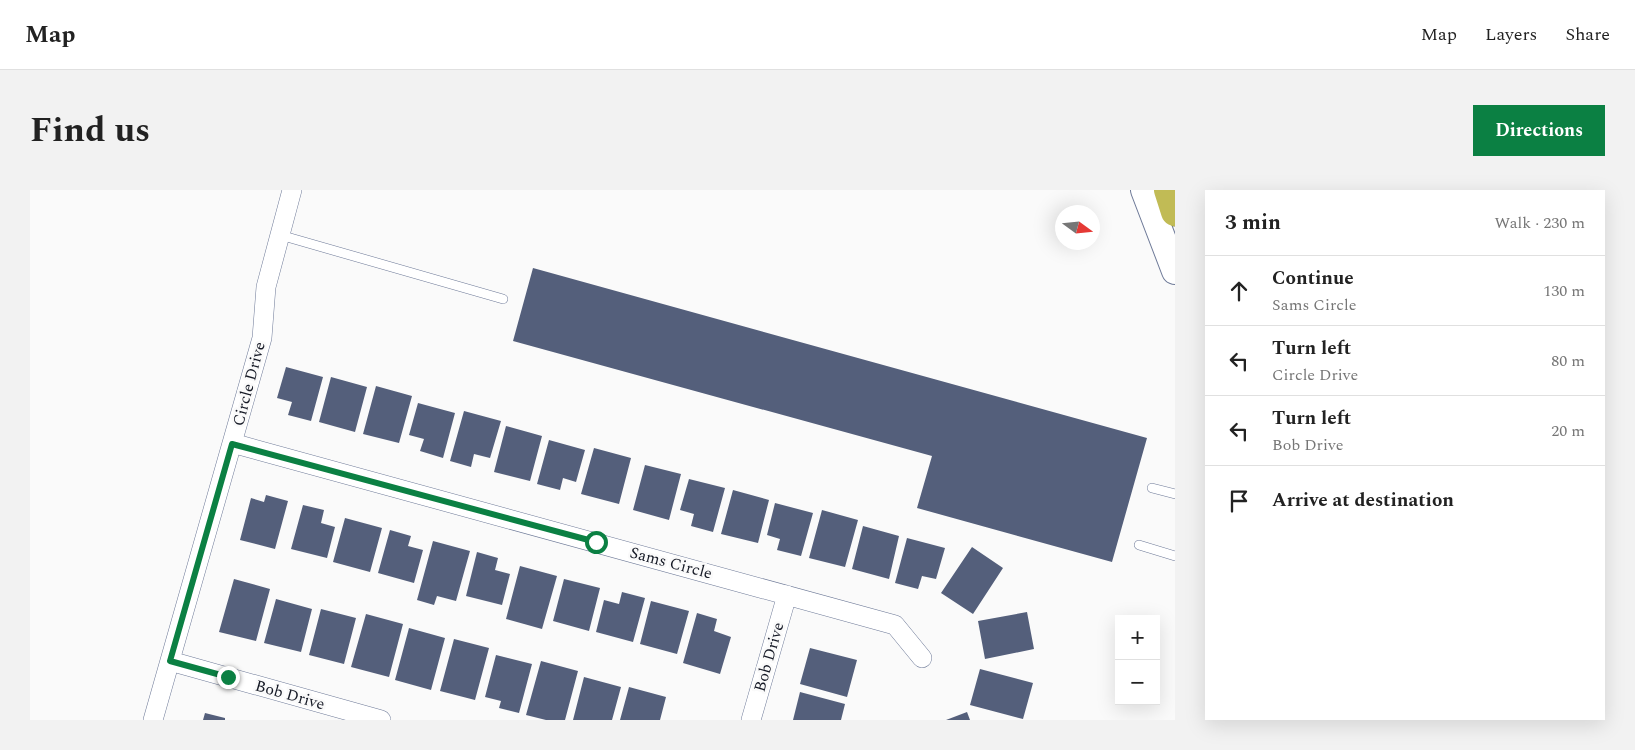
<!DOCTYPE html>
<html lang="en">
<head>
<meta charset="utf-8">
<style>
  body { margin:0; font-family:Spectral,serif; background:#f2f2f2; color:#222 }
  .controls { position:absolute; right:15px; bottom:15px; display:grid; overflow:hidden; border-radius:0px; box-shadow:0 5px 20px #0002 }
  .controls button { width:45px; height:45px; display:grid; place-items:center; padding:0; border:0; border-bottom:1px solid #e0e0e0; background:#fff; color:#222; font:25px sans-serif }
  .compass { position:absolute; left:1025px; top:15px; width:45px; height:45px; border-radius:50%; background:#fff; box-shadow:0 5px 20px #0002; rotate:105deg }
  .stop { position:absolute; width:15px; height:15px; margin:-11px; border:4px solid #0b8043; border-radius:50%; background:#fff }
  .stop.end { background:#0b8043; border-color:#fff; box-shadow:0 1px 5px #0008 }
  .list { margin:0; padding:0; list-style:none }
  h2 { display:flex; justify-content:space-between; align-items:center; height:65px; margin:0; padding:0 20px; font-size:21px }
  h2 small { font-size:16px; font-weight:400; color:#767676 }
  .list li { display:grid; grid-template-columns:32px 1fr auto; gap:15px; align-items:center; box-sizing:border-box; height:70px; padding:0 20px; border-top:1px solid #e0e0e0 }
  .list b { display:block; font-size:19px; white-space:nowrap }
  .list p { margin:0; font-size:16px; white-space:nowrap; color:#767676 }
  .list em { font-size:16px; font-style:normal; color:#767676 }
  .icon { flex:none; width:28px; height:28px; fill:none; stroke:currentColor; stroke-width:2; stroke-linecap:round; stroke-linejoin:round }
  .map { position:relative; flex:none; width:1145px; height:530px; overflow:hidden; border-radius:0px }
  header { display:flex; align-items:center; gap:30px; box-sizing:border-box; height:70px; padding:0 25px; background:#fff; border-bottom:1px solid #e0e0e0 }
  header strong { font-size:24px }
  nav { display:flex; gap:28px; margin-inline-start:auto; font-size:18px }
  .intro { display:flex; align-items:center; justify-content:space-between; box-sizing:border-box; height:120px; padding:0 30px }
  h1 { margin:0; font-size:35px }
  .button { padding:12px 22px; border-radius:0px; background:#0b8043; color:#fff; font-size:18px; font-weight:700 }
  main { display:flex; gap:30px; padding:0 30px }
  aside { flex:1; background:#fff; border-radius:0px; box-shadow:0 5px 20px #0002 }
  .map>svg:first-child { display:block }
</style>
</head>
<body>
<header>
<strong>Map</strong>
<nav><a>Map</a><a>Layers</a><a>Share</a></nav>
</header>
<div class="intro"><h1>Find us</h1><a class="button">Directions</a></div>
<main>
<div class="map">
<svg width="1145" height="530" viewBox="0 0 1145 530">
  <rect width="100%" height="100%" fill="#fafafa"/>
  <!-- building -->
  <path fill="#545f7b" d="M503,78L1117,248L1082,372L887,318L902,266L483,151Z
    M256,177L293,187L281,231L258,225L262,212L247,208Z
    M301,187L337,197L325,242L289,232Z
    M346,196L382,206L369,253L333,244Z
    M388,213L425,223L413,268L390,261L394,249L379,245Z
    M434,221L471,231L460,268L444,264L441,277L420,271Z
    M476,236L512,246L500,291L464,282Z
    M519,250L555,260L546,292L533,288L530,300L507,294Z
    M564,258L601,268L589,314L551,304Z
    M615,275L651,284L639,330L603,320Z
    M659,289L695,298L683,342L661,336L664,324L650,320Z
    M703,300L739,310L728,353L691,344Z
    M236,305L258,311L245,359L210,350L221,308L234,312Z
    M745,313L783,323L771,366L747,360L750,349L737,345Z
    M273,315L294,320L291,333L305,337L297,368L261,359Z
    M792,320L828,330L815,377L779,368Z
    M315,328L352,338L340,382L303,372Z
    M833,336L869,346L859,389L822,379Z
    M360,340L381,346L378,356L393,360L384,393L348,383Z
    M877,348L915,358L906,389L892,386L888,399L865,393Z
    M403,351L440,361L426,411L407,406L404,415L387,410Z
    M942,357L973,378L943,424L911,403Z
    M447,362L468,368L465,380L480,384L472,415L436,406Z
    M490,376L527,386L512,439L476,429Z
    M204,389L240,399L226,451L189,442Z
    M534,389L570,398L559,441L523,431Z
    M592,402L615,408L603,452L566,442L574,410L589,414Z
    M246,409L282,419L271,462L234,453Z
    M621,411L659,421L647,464L610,454Z
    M291,419L326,428L314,474L279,465Z
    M997,422L1004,459L955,469L948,431Z
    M667,423L687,429L684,441L701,447L690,484L653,473Z
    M336,424L373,434L359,487L321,477Z
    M379,438L415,448L401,500L365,490Z
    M424,449L459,458L445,510L410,501Z
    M780,458L827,470L817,507L770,494Z
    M466,465L502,474L489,523L469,518L471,511L455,507Z
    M511,471L548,481L535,530H516L496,525Z
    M950,479L1003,493L993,529L940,515Z
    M554,487L591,497L582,530H543Z
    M599,497L636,507L630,530H590Z
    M770,502L815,514L811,530H763Z
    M937,522L940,530H916Z
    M175,523L195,528V530H173Z"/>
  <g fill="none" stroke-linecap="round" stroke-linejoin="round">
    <!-- service casing -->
    <g stroke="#6e7a98" stroke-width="10">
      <path id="service" d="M250,45L473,109
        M1122,298L1145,304
        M1109,355L1145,366"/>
    </g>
    <!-- minor casing -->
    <g stroke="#6e7a98" stroke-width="20">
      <path id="minor" d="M202,253L865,435L892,468
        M140,471L351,530
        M123,530L232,148L236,97L262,0
        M721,530L757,405"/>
    </g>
    <!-- secondary casing -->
    <g stroke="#6e7a98" stroke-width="28">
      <path id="secondary" d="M1114,0L1145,81"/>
    </g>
    <!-- motorway casing -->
    <g stroke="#858244" stroke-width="29">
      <path id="motorway" d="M1138,0L1145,22"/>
    </g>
    <!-- service -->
    <use href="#service" stroke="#fff" stroke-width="9"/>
    <!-- minor -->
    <use href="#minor" stroke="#fff" stroke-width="19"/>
    <!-- secondary -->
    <use href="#secondary" stroke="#fff" stroke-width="26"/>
    <!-- motorway -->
    <use href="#motorway" stroke="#c1bb55" stroke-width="28"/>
  </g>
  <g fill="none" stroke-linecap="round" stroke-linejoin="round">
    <!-- route -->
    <path stroke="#0b8043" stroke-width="6" d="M198,487L140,471L202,254L566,352"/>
  </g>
  <g text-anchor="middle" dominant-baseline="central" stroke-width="5" stroke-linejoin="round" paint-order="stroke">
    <!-- street labels -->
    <g font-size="16" fill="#151925" stroke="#fafafa">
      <text transform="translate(219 194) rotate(-75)">Circle Drive</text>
      <text transform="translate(641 373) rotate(15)">Sams Circle</text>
      <text transform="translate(739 467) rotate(-74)">Bob Drive</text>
      <text transform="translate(260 505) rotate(16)">Bob Drive</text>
    </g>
  </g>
</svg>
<div class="controls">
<button>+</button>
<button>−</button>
</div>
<svg class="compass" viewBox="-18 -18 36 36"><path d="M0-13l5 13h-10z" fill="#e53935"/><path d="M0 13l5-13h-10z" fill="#767676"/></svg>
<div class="stop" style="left:566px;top:352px"></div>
<div class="stop end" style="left:198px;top:487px"></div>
</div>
<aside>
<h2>3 min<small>Walk · 230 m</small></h2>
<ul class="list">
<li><svg class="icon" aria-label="ahead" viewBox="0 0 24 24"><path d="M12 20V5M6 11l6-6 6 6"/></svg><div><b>Continue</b><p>Sams Circle</p></div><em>130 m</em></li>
<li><svg class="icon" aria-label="left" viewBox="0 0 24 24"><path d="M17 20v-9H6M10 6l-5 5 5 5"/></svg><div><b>Turn left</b><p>Circle Drive</p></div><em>80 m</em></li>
<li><svg class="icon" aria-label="left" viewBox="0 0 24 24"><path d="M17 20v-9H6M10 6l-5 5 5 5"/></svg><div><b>Turn left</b><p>Bob Drive</p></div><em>20 m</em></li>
<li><svg class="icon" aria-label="arrive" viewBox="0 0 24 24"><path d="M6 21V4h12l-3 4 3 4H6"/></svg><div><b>Arrive at destination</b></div></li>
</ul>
</aside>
</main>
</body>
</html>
